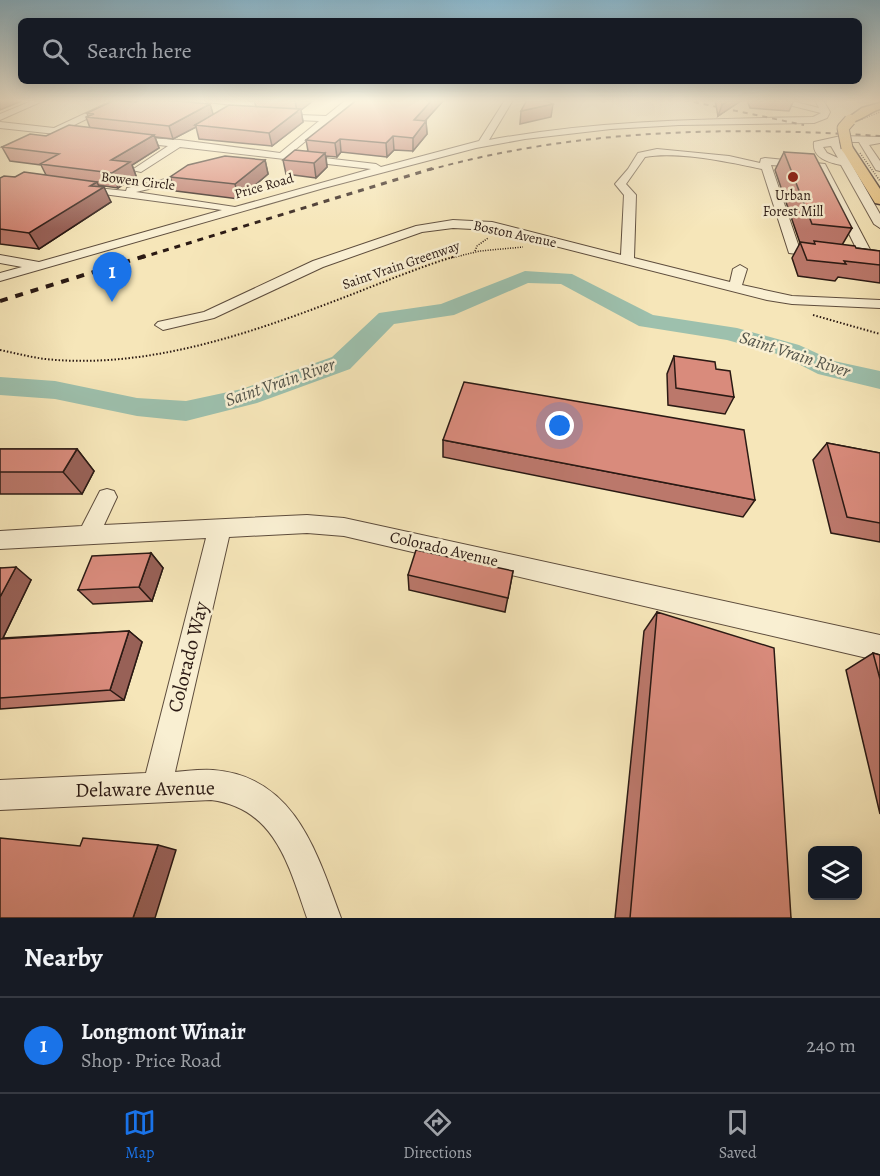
<!DOCTYPE html>
<html lang="en">
<head>
<meta charset="utf-8">
<style>
  body { margin:0; font-family:Alegreya,serif; background:#20242c; color:#f1f3f6 }
  .controls { position:absolute; right:18px; bottom:18px; display:grid; overflow:hidden; border-radius:9px; box-shadow:0 3px 15px #0003 }
  .controls button { width:54px; height:54px; display:grid; place-items:center; padding:0; border:0; border-bottom:2px solid #363941; background:#171b24; color:#f1f3f6; font:30px sans-serif }
  .you { position:absolute; left:560px; top:426px; width:21px; height:21px; margin:-15px; border:4px solid #fff; border-radius:50%; background:#1a73e8; box-shadow:0 0 0 9px #1a73e833 }
  .badge { display:grid; place-items:center; width:39px; height:39px; border-radius:50%; background:#1a73e8; color:#fff; font-size:20px; font-weight:700 }
  .pin { position:absolute; translate:-50% -50px; filter:drop-shadow(0 2px 3px #0008) }
  .pin::after { content:''; position:absolute; top:32px; width:21px; height:18px; background:inherit; clip-path:polygon(0 0,100% 0,50% 100%) }
  .list { margin:0; padding:0; list-style:none }
  h2 { display:flex; justify-content:space-between; align-items:center; height:78px; margin:0; padding:0 24px; font-size:26px }
  h2 small { font-size:20px; font-weight:400; color:#9ea1a6 }
  .list li { display:grid; grid-template-columns:39px 1fr auto; gap:18px; align-items:center; box-sizing:border-box; height:96px; padding:0 24px; border-top:2px solid #363941 }
  .list b { display:block; font-size:22px; white-space:nowrap }
  .list p { margin:0; font-size:20px; white-space:nowrap; color:#9ea1a6 }
  .list em { font-size:20px; font-style:normal; color:#9ea1a6 }
  .icon { flex:none; width:33px; height:33px; fill:none; stroke:currentColor; stroke-width:2; stroke-linecap:round; stroke-linejoin:round }
  .map { position:relative; flex:none; width:880px; height:918px; overflow:hidden }
  .search { position:absolute; background:#171b24; box-shadow:0 3px 15px #0003; left:18px; right:18px; top:18px; height:66px; display:flex; align-items:center; gap:15px; box-sizing:border-box; padding:0 21px; border-radius:9px; color:#9ea1a6; font-size:22px }
  .sheet { height:174px; background:#171b24 }
  nav { display:flex; justify-content:space-around; align-items:center; box-sizing:border-box; height:84px; border-top:2px solid #363941; background:#171b24; font-size:16px; color:#9ea1a6 }
  nav a { display:grid; justify-items:center; gap:3px }
  nav .on { color:#1a73e8 }
  .map>svg:first-child { display:block }
</style>
</head>
<body>
<div class="map">
<svg width="880" height="918" viewBox="0 0 880 918">
  <rect width="100%" height="100%" fill="#f6e6b9"/>
  <filter id="stains"><feTurbulence type="fractalNoise" baseFrequency=".00333" numOctaves="4"/><feColorMatrix values="0 0 0 0 .2 0 0 0 0 .09 0 0 0 0 .02 0 0 0 .5 -.17"/></filter>
  <radialGradient id="worn" r=".72"><stop offset=".6" stop-color="#630" stop-opacity="0"/><stop offset="1" stop-color="#630" stop-opacity=".3"/></radialGradient>
  <g fill="none" stroke-linecap="round" stroke-linejoin="round">
    <!-- river -->
    <path fill="#9dc0ad" fill-rule="evenodd" d="M525,271L572,274L653,315L737,328L799,345L834,361L880,371V389L818,374L781,355L727,340L639,326L561,284L528,283L454,315L394,324L350,369L257,403L186,421L137,416L55,399L0,395V377L55,381L137,398L186,401L242,389L332,357L379,313L441,304Z"/>
    <!-- minor casing -->
    <g stroke="#5e4d3d" stroke-width="2">
      <path id="minor" d="M34,100H45L0,120V114Z
        M114,100H125L66,129L87,132V136L84,137L0,128V122L54,128Z
        M204,100H231L281,105L285,108L281,111L208,102Z
        M346,100H355L290,154L376,164L381,167L479,141L505,100H513L489,140C597,120 704,119 813,117L821,113L789,105L788,103L792,101L819,108L815,100H823L830,112L827,118L814,123L679,125L611,129L525,139L476,148L324,188L0,281V273L22,267L0,263V255L39,262L222,210L81,191L76,188L77,186L126,191L127,188L196,172L200,173V177L136,192L235,207L371,169L180,147L141,172L132,170L168,146L131,142L126,139L128,137L180,140L280,153L319,121L276,119L272,116L273,114L326,116Z
        M841,136L880,137V143L869,145L880,161V171L876,170L859,142H839L880,214V228L874,224L841,165C828,162 812,158 814,142ZM831,146L838,158L827,153L823,147Z
        M657,149L729,156L760,163L761,159L765,158L825,164L875,259L868,263L789,253L762,169C729,162 677,151 645,157L626,184L636,195L634,258L730,282L733,269L740,265L747,269L742,285L792,296L880,300V308L792,304L767,300L492,230L453,228L422,232L323,267L214,318L163,330L155,325L158,322L204,312L313,261L416,226L453,220L492,222L621,255L624,195L615,184L628,169L638,153ZM771,165L817,169L859,254L799,247Z
        M107,489L114,491L117,497L104,525L307,515L344,518L880,635V661L344,536L307,533L229,537L175,772C188,771 200,769 213,770C295,776 317,853 341,918H307C289,866 275,808 211,800L0,810V780L146,773L206,538L0,549V531L82,526L100,491Z"/>
    </g>
    <!-- major casing -->
    <g stroke="#2b1a14" stroke-width="3">
      <path id="major" d="M880,103V109C869,112 857,124 846,122L845,120L862,108Z
        M847,144L851,145L880,189V204L875,203L841,148Z"/>
    </g>
    <!-- path-far1 -->
    <path stroke="#2b1a14" stroke-width="1.5" stroke-dasharray="1 1.5" stroke-linecap="butt" d="M475,251L477,246L488,238
      M451,258L480,251L523,247"/>
    <!-- path -->
    <path stroke="#2b1a14" stroke-width="2" stroke-dasharray="1.5 2" stroke-linecap="butt" d="M813,315L880,334
      M0,350C15,353 30,357 45,359C152,370 260,330 358,292C391,279 423,266 456,256"/>
    <!-- minor -->
    <use href="#minor" fill="#f9efd2" fill-rule="evenodd"/>
    <!-- major -->
    <use href="#major" fill="#ebc37c" fill-rule="evenodd"/>
    <!-- rail-far2 -->
    <path stroke="#2b1a14" stroke-width="2" stroke-dasharray="5 5" stroke-linecap="butt" d="M684,100L804,125
      M429,170C577,129 727,126 880,136"/>
    <!-- rail-far1 -->
    <path stroke="#2b1a14" stroke-width="3" stroke-dasharray="6 6" stroke-linecap="butt" d="M140,258L434,168"/>
    <!-- rail -->
    <path stroke="#2b1a14" stroke-width="4" stroke-dasharray="8 8" stroke-linecap="butt" d="M0,301L145,256"/>
    <!-- major-bridge casing -->
    <g stroke="#2b1a14" stroke-width="13" stroke-linecap="butt">
      <path id="major-bridge" d="M847,148L843,128L850,120"/>
    </g>
    <!-- path-bridge -->
    <path stroke="#2b1a14" stroke-width="1.5" stroke-dasharray="1 1.5" stroke-linecap="butt" d="M862,119L880,112
      M860,153L880,181"/>
    <!-- major-bridge -->
    <use href="#major-bridge" stroke="#ebc37c" stroke-width="11"/>
  </g>
  <!-- wall -->
  <path fill="#bb786b" stroke="#2b1a14" stroke-width="1.5" d="M254,100H314L301,110L303,122L272,146L199,139L196,127L173,139L155,137L159,148L132,165L136,176L118,188L98,185L111,202L39,249L0,244V178L46,175L41,165L10,161L2,147L46,136L90,128L86,117L88,116L87,113L136,102L210,104L213,115L256,107Z
    M715,100H742L718,116Z
    M747,100H794L789,111L750,108Z
    M442,102L425,121H426L427,134L413,151L394,150L387,157L341,152L337,157L326,156L327,167L316,178L286,174L283,160L308,151L306,140Z
    M784,152L852,228L842,245L856,248L880,251V283L838,277L835,281L798,276L792,258L800,243L775,170Z
    M265,160L268,174L239,199L176,191L170,177Z
    M674,356L734,397L725,414L668,405L667,374Z
    M443,440L755,500L743,517L443,457Z
    M827,443L880,453V542L831,533L813,460Z
    M0,449H77L94,471L82,494H0Z
    M151,553L163,568L152,601L93,604L78,590Z
    M0,568L31,580L3,638L129,631L142,642L124,700L0,709Z
    M513,571L505,612L409,590L408,575Z
    M657,612L791,918H615L644,631Z
    M873,653L880,655V814L846,670Z"/>
  <!-- shaded-wall -->
  <path fill="#986157" stroke="#2b1a14" stroke-width="1.5" d="M0,100H24L0,110Z
    M295,100H314L301,110L303,122L272,146L269,133L297,112Z
    M432,100H442V102L414,133V120Z
    M729,100H742L718,116L722,105Z
    M210,104L214,117L195,125L196,127L173,139L169,126Z
    M553,104L551,117L520,124L521,111Z
    M426,121L427,134L413,151V138Z
    M154,135L159,148L132,165L136,176L118,188L112,173L111,160Z
    M393,136L394,150L387,157L386,143Z
    M340,139L341,152L337,157L335,143Z
    M325,153L327,167L316,178L314,163Z
    M265,160L268,174L239,199L235,184Z
    M97,182L100,189L104,187L111,202L39,249L29,233L90,186Z
    M77,449L94,471L82,494L63,472Z
    M151,553L163,568L152,601L139,587Z
    M16,567L31,580L0,644V597Z
    M129,631L142,642L124,700L110,690Z
    M158,845L176,850L155,918H133Z"/>
  <!-- building -->
  <path fill="#d98b7c" stroke="#2b1a14" stroke-width="1.5" d="M115,100L136,102L140,100H165L210,104L169,126L86,117L94,114L87,113Z
    M357,100H432L414,120L426,121L413,138L393,136L386,143L340,139L335,143L306,140Z
    M527,100H544L553,104L521,111Z
    M721,100H729L722,105Z
    M229,105L300,109L269,133L195,125Z
    M69,125L154,135L111,160L130,162L112,173L40,164L59,154L2,147L30,134L46,136Z
    M295,150L325,153L314,163L283,160Z
    M784,152L814,154L852,228L812,224Z
    M225,156L265,160L235,184L170,177L188,165Z
    M24,172L97,182L90,186L104,187L29,233L0,229V178L4,176L15,177Z
    M814,241L855,246L856,248L880,251V265L844,261L846,264L807,260L800,242L815,244Z
    M674,356L715,362L716,369L730,371L734,397L676,388Z
    M464,382L744,430L755,500L443,440Z
    M827,443L880,453V523L847,517Z
    M0,449H77L63,472H0Z
    M416,550L513,571L508,598L408,575Z
    M151,553L139,587L78,590L92,556Z
    M16,567L0,597V568Z
    M657,612L774,648L791,918H630Z
    M129,631L110,690L0,698V639Z
    M873,653L880,655V679Z
    M0,838L80,846L83,838L158,845L133,918H0Z"/>
  <!-- sky -->
  <linearGradient id="sky" x2="0" y2="1"><stop stop-color="#8ab9d0"/><stop offset="0.44" stop-color="#fbf4e0"/><stop offset="1" stop-color="#fbf4e0" stop-opacity="0"/></linearGradient>
  <rect width="880" height="229" fill="url(#sky)"/>
  <!-- markers -->
  <circle fill="#8f2418" stroke="#f9efd2" stroke-width="2" cx="793" cy="177" r="6"/>
  <g text-anchor="middle" dominant-baseline="central" stroke-width="5" stroke-linejoin="round" paint-order="stroke">
    <!-- far-street labels -->
    <g font-size="14" fill="#2b1a14" stroke="#f9efd2">
      <text transform="translate(138 181) rotate(7)">Bowen Circle</text>
      <text transform="translate(264 186) rotate(-16)">Price Road</text>
      <text transform="translate(515 234) rotate(12)">Boston Avenue</text>
      <text transform="translate(401 265) rotate(-19)">Saint Vrain Greenway</text>
    </g>
    <!-- far-poi labels -->
    <g font-size="14" fill="#2b1a14" stroke="#f9efd2">
      <text x="793" y="195">Urban<tspan x="793" dy="16">Forest Mill</tspan></text>
    </g>
    <!-- street labels -->
    <g font-size="16" fill="#2b1a14" stroke="#f9efd2">
      <text transform="translate(444 549) rotate(13)">Colorado Avenue</text>
    </g>
    <!-- water labels -->
    <g font-size="18" font-style="italic" fill="#53544a" stroke="#f9efd2">
      <text transform="translate(795 354) rotate(18)">Saint Vrain River</text>
      <text transform="translate(280 382) rotate(-19)">Saint Vrain River</text>
    </g>
    <!-- near-street labels -->
    <g font-size="20" fill="#2b1a14" stroke="#f9efd2">
      <text transform="translate(188 657) rotate(-76)">Colorado Way</text>
      <text transform="translate(145 789) rotate(-1)">Delaware Avenue</text>
    </g>
  </g>
  <rect width="100%" height="100%" filter="url(#stains)"/>
  <rect width="100%" height="100%" fill="url(#worn)"/>
</svg>
<div class="controls">
<button><svg class="icon" aria-label="layers" viewBox="0 0 24 24"><path d="M12 4l9 5-9 5-9-5zM3 14l9 5 9-5"/></svg></button>
</div>
<div class="you"></div>
<div class="pin badge" style="left:112px;top:302px">1</div>
<div class="search"><svg class="icon" aria-label="search" viewBox="0 0 24 24"><circle cx="10" cy="10" r="6"/><path d="M15 15l6 6"/></svg>Search here</div>
</div>
<section class="sheet">
<h2>Nearby<small></small></h2>
<ul class="list">
<li><span class="badge">1</span><div><b>Longmont Winair</b><p>Shop · Price Road</p></div><em>240 m</em></li>
</ul>
</section>
<nav>
<a class="on"><svg class="icon" aria-label="map" viewBox="0 0 24 24"><path d="M3 6l6-2 6 2 6-2v14l-6 2-6-2-6 2zM9 4v14M15 6v14"/></svg>Map</a>
<a><svg class="icon" aria-label="directions" viewBox="0 0 24 24"><path d="M12 3l9 9-9 9-9-9zM9 14v-3h6M13 9l2 2-2 2"/></svg>Directions</a>
<a><svg class="icon" aria-label="saved" viewBox="0 0 24 24"><path d="M7 4h10v16l-5-4-5 4z"/></svg>Saved</a>
</nav>
</body>
</html>
